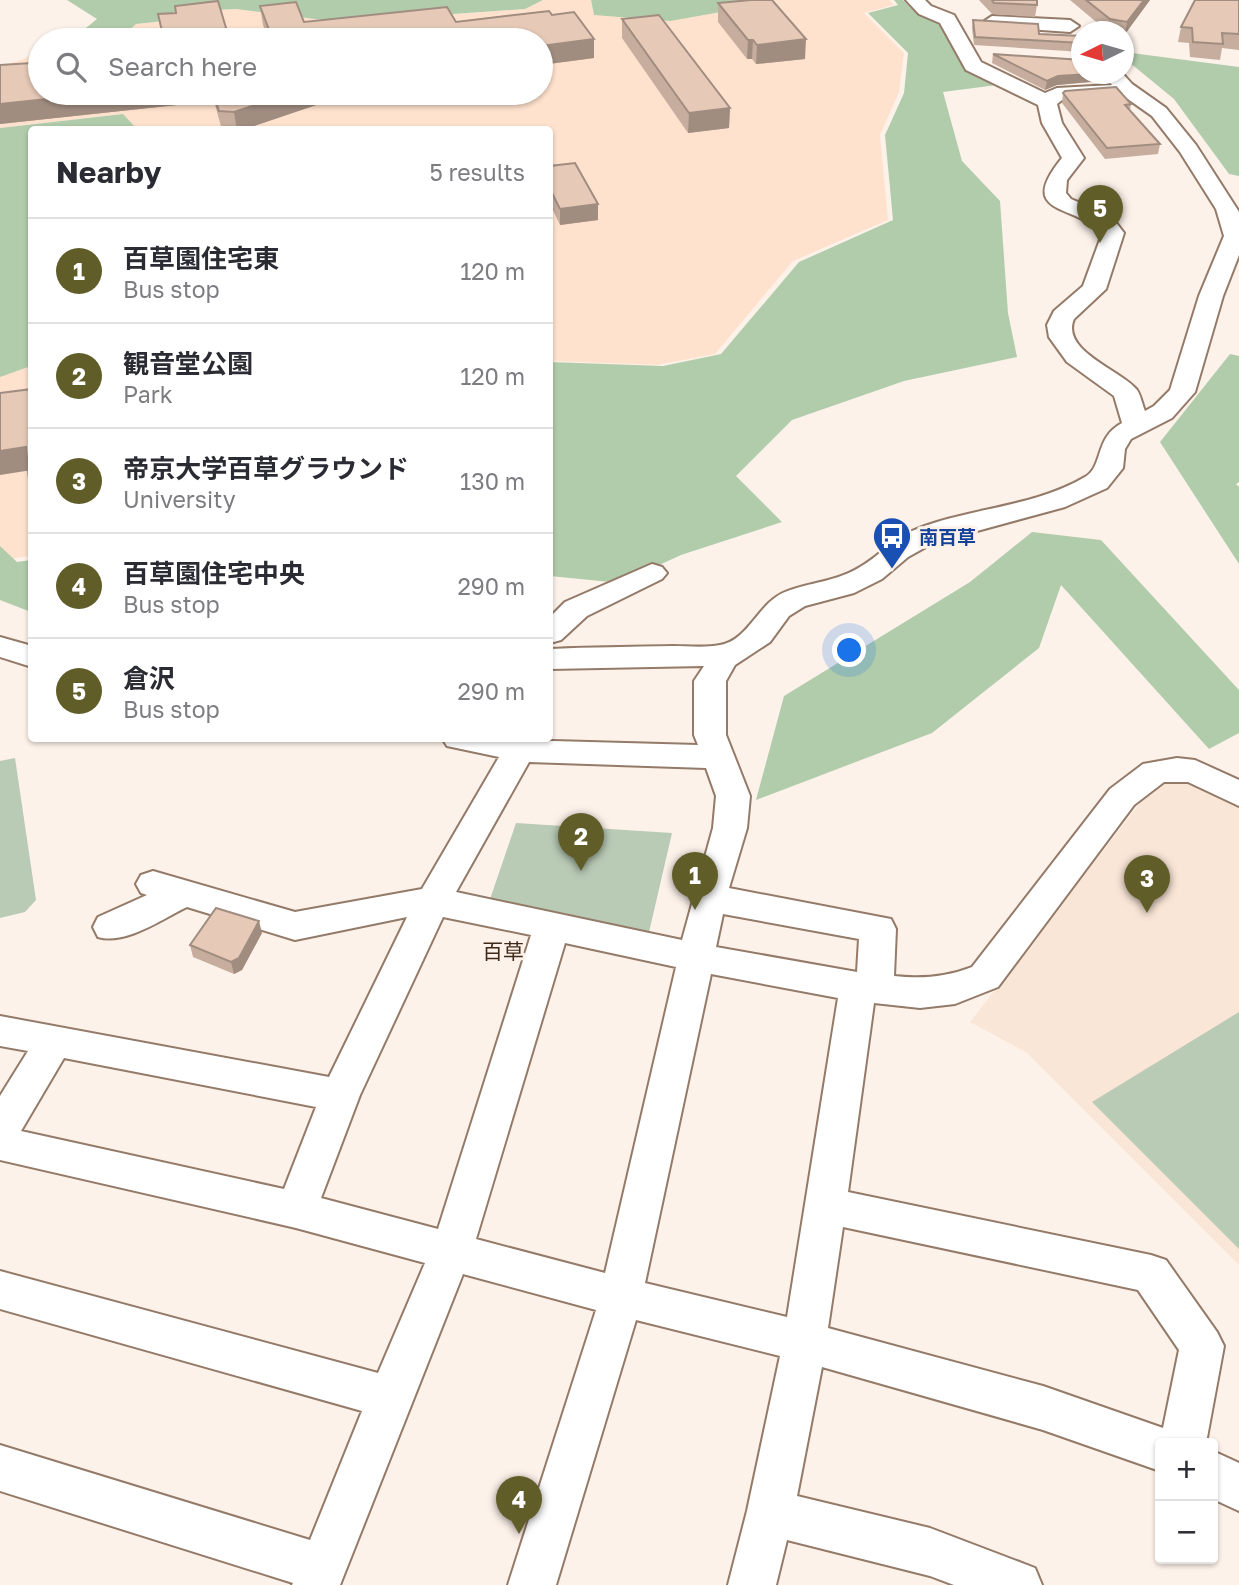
<!DOCTYPE html>
<html lang="en">
<head>
<meta charset="utf-8">
<style>
  body { margin:0; font-family:"Golos Text","Noto Sans JP",sans-serif; background:#f2f2f3; color:#2b2b33 }
  .controls { position:absolute; right:21px; bottom:21px; display:grid; overflow:hidden; border-radius:7px; box-shadow:0 2px 5px #0004 }
  .controls button { width:63px; height:63px; display:grid; place-items:center; padding:0; border:0; border-bottom:2px solid #e1e1e2; background:#fff; color:#2b2b33; font:35px sans-serif }
  .compass { position:absolute; left:1071px; top:21px; width:63px; height:63px; border-radius:50%; background:#fff; box-shadow:0 2px 5px #0004; rotate:265deg }
  .you { position:absolute; left:850px; top:651px; width:24px; height:24px; margin:-18px; border:5px solid #fff; border-radius:50%; background:#1a73e8; box-shadow:0 0 0 10px #1a73e833 }
  .badge { display:grid; place-items:center; width:46px; height:46px; border-radius:50%; background:#605d29; color:#fff; font-size:23px; font-weight:700 }
  .pin { position:absolute; translate:-50% -58px; filter:drop-shadow(0 2px 4px #0008) }
  .pin::after { content:''; position:absolute; top:37px; width:24px; height:21px; background:inherit; clip-path:polygon(0 0,100% 0,50% 100%) }
  .list { margin:0; padding:0; list-style:none }
  h2 { display:flex; justify-content:space-between; align-items:center; height:91px; margin:0; padding:0 28px; font-size:30px }
  h2 small { font-size:23px; font-weight:400; color:#7c7c81 }
  .list li { display:grid; grid-template-columns:46px 1fr auto; gap:21px; align-items:center; box-sizing:border-box; height:105px; padding:0 28px; border-top:2px solid #e1e1e2 }
  .list b { display:block; font-size:26px; white-space:nowrap }
  .list p { margin:0; font-size:23px; white-space:nowrap; color:#7c7c81 }
  .list em { font-size:23px; font-style:normal; color:#7c7c81 }
  .icon { flex:none; width:38px; height:38px; fill:none; stroke:currentColor; stroke-width:2; stroke-linecap:round; stroke-linejoin:round }
  .map { position:relative; flex:none; width:1239px; height:1585px; overflow:hidden }
  .search { position:absolute; background:#fff; box-shadow:0 2px 5px #0004; left:28px; top:28px; width:525px; height:77px; display:flex; align-items:center; gap:18px; box-sizing:border-box; padding:0 24px; border-radius:38px; color:#7c7c81; font-size:26px }
  .panel { position:absolute; background:#fff; box-shadow:0 2px 5px #0004; left:28px; top:126px; width:525px; height:616px; border-radius:7px }
  .map>svg:first-child { display:block }
</style>
</head>
<body>
<div class="map">
<svg width="1239" height="1585" viewBox="0 0 1239 1585">
  <rect width="100%" height="100%" fill="#fdf2ea"/>
  <!-- built -->
  <path fill="#ffe2ce" d="M543,0H591L594,15L749,6L743,0H890L894,5L864,13L904,53L899,92L880,135L888,220L793,261L715,354L657,365L550,361V130H137L123,114L0,128V67L40,53V93H541V40H119L136,24L173,20L171,12L236,9L338,22L525,9Z
    M31,363V556L0,560V373Z"/>
  <!-- education -->
  <path fill="#fae6d7" d="M1188,779L1239,803V1265L1026,1052L970,1022L1154,785Z"/>
  <!-- green -->
  <path fill="#b9cab5" d="M15,758L36,900L25,912L0,918V761Z
    M516,823L672,833L647,941L487,908Z
    M1239,1012V1249L1092,1102Z"/>
  <!-- forest -->
  <path fill="#b1ccab" d="M67,0H543L525,9L338,22L236,9L172,12L173,20L136,24L119,40H71L97,19Z
    M591,0H743L749,7L670,21L594,15Z
    M894,0H903L910,7L944,25L969,70L997,85L943,92L962,161L1000,201L1008,313L1017,357L904,381L792,420L736,476L782,522L681,555L620,583L550,576V362L663,366L721,354L799,262L893,220L885,135L904,93L908,53L868,13L898,5Z
    M1124,52L1239,67V176L1229,174L1174,99L1124,58Z
    M123,114L137,129L32,130L31,366L0,377V128Z
    M1230,354L1239,356V482L1236,484L1239,487V564L1160,442Z
    M1032,532L1101,540L1239,690V733L1209,749L1061,585L1039,648L932,733L756,800L784,696L970,582Z
    M0,546L17,562L31,560V612L0,600Z"/>
  <g fill="none" stroke-linecap="round" stroke-linejoin="round">
    <!-- minor casing -->
    <g stroke="#947a68" stroke-width="4">
      <path id="minor" d="M906,0H925L931,6L954,15L981,62L1045,93L1057,88L1112,85L1104,74H1123L1132,84L1166,108L1196,145L1239,212V255L1223,296L1195,392L1172,418L1131,439L1125,449L1123,468L1107,488L1065,507L933,543L908,557L882,579L854,593L805,606L789,616L770,642L735,665L726,681V735L750,796L747,828L729,888L891,919L896,929L894,976C922,979 946,977 972,967L1110,789L1143,764L1177,758L1195,760L1239,780V806L1188,782H1164L1134,805L998,987L955,1004L920,1008L874,1003L848,1192L1151,1255L1166,1260L1217,1332L1224,1346L1206,1443H1160V1471L1043,1430L822,1367L797,1496L930,1528L1035,1568L1042,1585H954L930,1576L787,1540L776,1585H728L747,1511L780,1356L636,1320L556,1585H508L596,1310L463,1274L340,1585H292L293,1583L0,1491V1445L310,1540L362,1411L0,1309V1271L378,1373L425,1263L296,1228L0,1160V1096L28,1051L0,1046V1016L329,1077L407,917L295,940L187,907C162,919 126,945 98,937L93,927L98,917L147,895L141,893L136,884L141,875L153,871L295,912L422,889L499,757L447,746L442,738L698,745L694,735V681L704,666L550,669V649C590,647 631,647 672,646C687,646 705,648 720,645C749,640 758,603 785,592C810,582 836,582 860,567C878,557 892,540 912,531C966,508 1032,508 1085,477C1104,466 1094,438 1122,423L1114,396L1067,362L1049,337L1047,325L1054,311L1083,286L1102,234C1077,203 1014,217 1062,158L1042,123L1038,105L966,70L940,23L919,14ZM1118,92L1152,116L1180,152L1216,209L1224,236L1199,296L1170,390L1154,406L1145,411C1142,404 1141,396 1137,390C1123,371 1060,351 1074,319L1106,289L1124,233L1111,216L1071,199L1066,193L1067,180L1084,158L1062,123L1057,104L1062,100L1109,96ZM529,762L706,768L716,796L713,828L682,940L456,892ZM723,914L859,939L857,972L716,947ZM443,917L531,935L438,1229L321,1198L360,1095ZM565,943L676,967L605,1273L476,1239ZM711,974L838,998L787,1317L645,1283ZM64,1058L316,1107L284,1189L21,1131ZM843,1227L1138,1290L1179,1350L1163,1428L1043,1386L828,1328Z
        M992,16L1070,20L1079,26L1070,32L985,26L983,22Z
        M652,564L662,567L667,573L662,579L587,616L561,640L550,643V617L565,602Z
        M0,637L32,646V667L0,657Z
        M1213,1451L1239,1463V1511L1213,1499Z"/>
    </g>
    <!-- minor -->
    <use href="#minor" fill="#fff" fill-rule="evenodd"/>
  </g>
  <!-- wall -->
  <path fill="#c6ad9d" d="M979,0H1037V5L1035,17L992,14Z
    M1070,0H1150L1125,34L1124,33V32L1107,31Z
    M1239,0V50L1222,48L1220,60L1190,57L1189,43L1178,42L1181,27Z
    M718,3L805,59L756,64L752,59H747L718,22Z
    M260,6L304,22H456L552,15L594,58L541,65V40H269L263,25Z
    M622,19L730,108L729,128L688,133L622,38Z
    M973,20L1039,34L1082,36V52L974,45L972,28Z
    M993,54L1082,74H1102L1101,81L1057,85L1045,90L992,63Z
    M0,65L40,93H330L331,100L242,130H222L214,101L0,124Z
    M1063,93L1131,104L1130,110L1160,144L1158,154L1105,159L1062,103Z
    M550,166L598,220L560,225L550,204Z
    M262,933L242,970L234,974L193,957L190,945Z"/>
  <!-- shaded-wall -->
  <path fill="#a18d80" d="M1144,0H1150L1125,34L1127,22Z
    M594,39V58L541,65V46Z
    M806,39L805,59L756,64L757,45Z
    M748,40H753L752,59H747Z
    M1089,74H1102L1101,81L1057,85L1045,90L1047,81L1058,76Z
    M104,93H213L214,101L0,124V104Z
    M292,93H330L331,100L242,130H237L234,112Z
    M730,108L729,128L688,133L689,113Z
    M598,204V220L560,225V209Z
    M26,447L32,470L0,475V451Z
    M259,921L262,933L242,970L234,974L231,962Z"/>
  <!-- building -->
  <path fill="#e6c9b7" stroke="#a18d80" stroke-width="2" d="M751,0H772L806,39L757,45L753,40H748L718,3Z
    M992,0H1037V5L994,3Z
    M1086,0H1144L1127,22L1110,19Z
    M1195,0H1239V34L1222,33L1223,44L1193,42L1192,28L1181,27Z
    M218,1L229,38L216,40H164L158,14L176,13L175,6Z
    M296,2L304,22L447,7L456,22L549,11L552,15L574,12L594,39L541,46V40H273L260,6Z
    M659,15L730,108L689,113L622,19Z
    M973,20L1038,24L1039,34L1082,36V43L975,37Z
    M993,54L1082,60V74H1089L1058,76L1047,81Z
    M32,63L40,67V93H104L0,104V65Z
    M1116,87L1131,104L1125,105L1160,144L1107,148L1063,93L1065,91Z
    M213,93H292L234,112L219,111Z
    M575,163L598,204L560,209L550,189V166Z
    M32,389V490H30L26,447L0,451V393Z
    M216,908L259,921L239,958L231,962L190,945Z"/>
  <!-- icons -->
  <defs>
    <g id="bus-pin" transform="scale(2.0125)"><path d="M0 17L-7.5 6A9.5 9.5 0 1 1 7.5 6Z" fill="#1a4fb4" stroke="#fdf2ea"/><path d="M-5-6H5V4H4V6H2V4H-2V6H-4V4H-5ZM-3.5-4V0h7V-4ZM-3.5 1.2v1.5H-2V1.2ZM2 1.2v1.5H3.5V1.2Z" fill="#fff"/></g>
  </defs>
  <g fill-rule="evenodd">
    <use href="#bus-pin" x="892" y="536"/>
  </g>
  <g text-anchor="middle" dominant-baseline="central" stroke-width="6" stroke-linejoin="round" paint-order="stroke">
    <!-- transit labels -->
    <g font-size="19" font-weight="bold" fill="#164399" stroke="#fdf2ea" text-anchor="start">
      <text x="919" y="536">南百草</text>
    </g>
    <!-- neighbourhood labels -->
    <g font-size="21" fill="#3e2818" stroke="#fdf2ea">
      <text x="503" y="951">百草</text>
    </g>
  </g>
</svg>
<div class="controls">
<button>+</button>
<button>−</button>
</div>
<svg class="compass" viewBox="-18 -18 36 36"><path d="M0-13l5 13h-10z" fill="#e53935"/><path d="M0 13l5-13h-10z" fill="#7c7c81"/></svg>
<div class="you"></div>
<div class="pin badge" style="left:695px;top:910px">1</div>
<div class="pin badge" style="left:581px;top:871px">2</div>
<div class="pin badge" style="left:1147px;top:913px">3</div>
<div class="pin badge" style="left:519px;top:1534px">4</div>
<div class="pin badge" style="left:1100px;top:243px">5</div>
<div class="search"><svg class="icon" aria-label="search" viewBox="0 0 24 24"><circle cx="10" cy="10" r="6"/><path d="M15 15l6 6"/></svg>Search here</div>
<section class="panel">
<h2>Nearby<small>5 results</small></h2>
<ul class="list">
<li><span class="badge">1</span><div><b>百草園住宅東</b><p>Bus stop</p></div><em>120 m</em></li>
<li><span class="badge">2</span><div><b>観音堂公園</b><p>Park</p></div><em>120 m</em></li>
<li><span class="badge">3</span><div><b>帝京大学百草グラウンド</b><p>University</p></div><em>130 m</em></li>
<li><span class="badge">4</span><div><b>百草園住宅中央</b><p>Bus stop</p></div><em>290 m</em></li>
<li><span class="badge">5</span><div><b>倉沢</b><p>Bus stop</p></div><em>290 m</em></li>
</ul>
</section>
</div>
</body>
</html>
